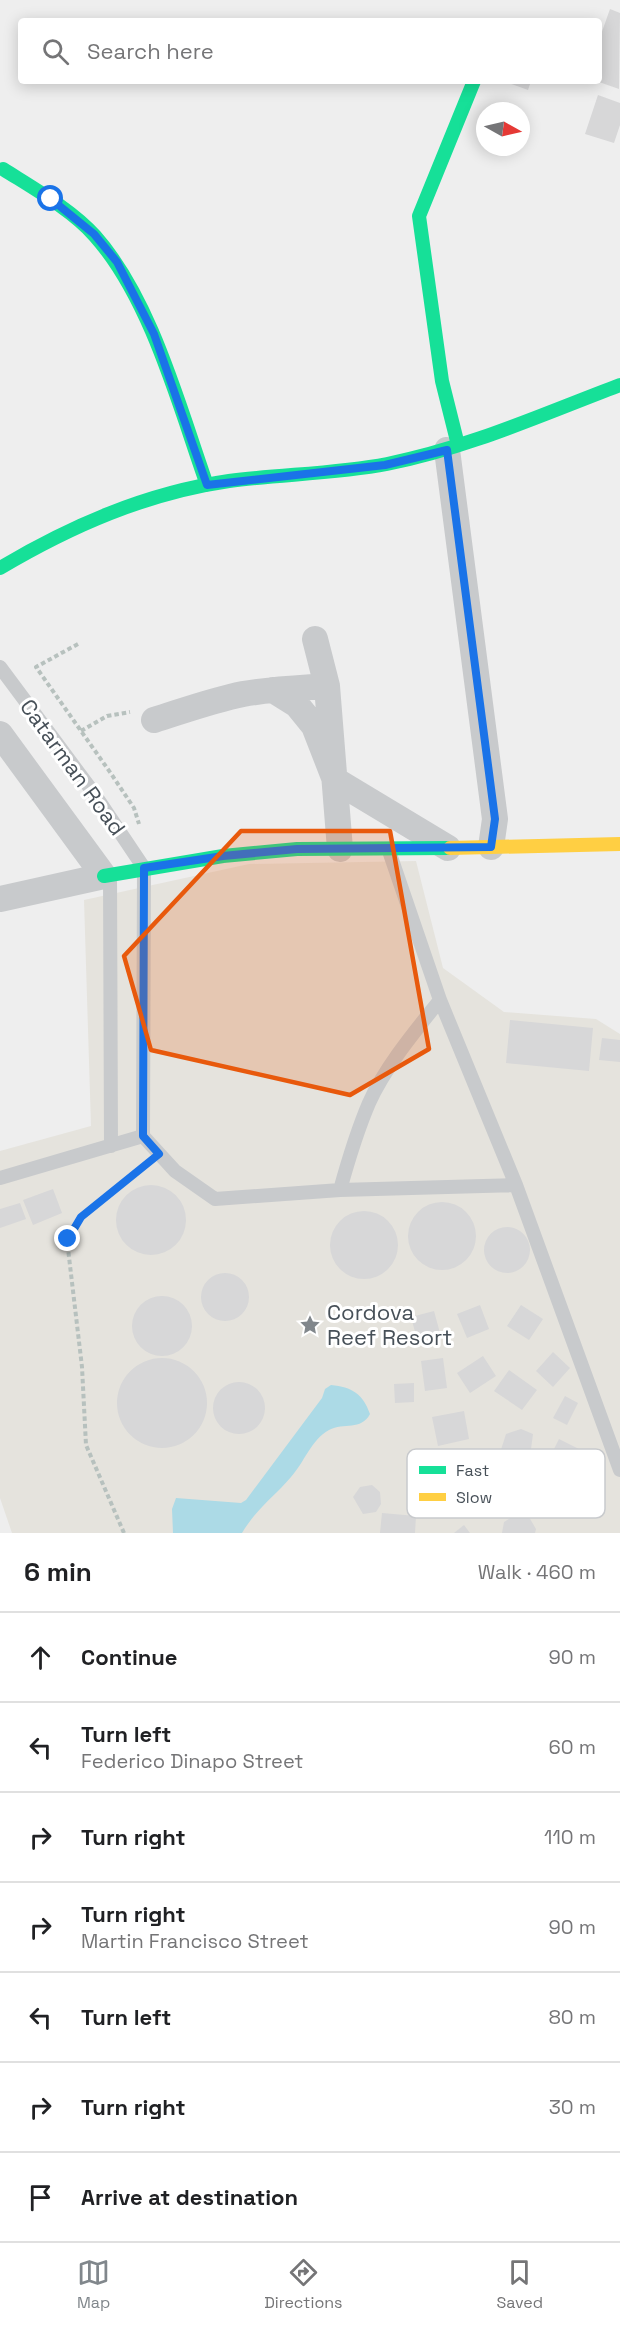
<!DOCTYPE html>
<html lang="en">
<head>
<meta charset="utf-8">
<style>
  body { margin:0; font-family:"Space Grotesk",sans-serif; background:#f6f6f6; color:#202124 }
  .compass { position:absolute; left:476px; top:102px; width:54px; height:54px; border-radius:50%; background:#fff; box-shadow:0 3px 15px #0003; rotate:98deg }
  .stop { position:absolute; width:18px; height:18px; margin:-14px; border:4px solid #1a73e8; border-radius:50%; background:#fff }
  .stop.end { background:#1a73e8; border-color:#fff; box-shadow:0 2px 6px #0008 }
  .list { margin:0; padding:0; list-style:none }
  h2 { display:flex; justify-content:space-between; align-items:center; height:78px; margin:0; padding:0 24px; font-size:26px }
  h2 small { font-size:20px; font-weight:400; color:#757577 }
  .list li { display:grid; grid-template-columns:39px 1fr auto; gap:18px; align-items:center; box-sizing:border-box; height:90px; padding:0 24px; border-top:2px solid #e0e0e0 }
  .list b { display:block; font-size:22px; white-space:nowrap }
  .list p { margin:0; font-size:20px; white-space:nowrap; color:#757577 }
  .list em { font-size:20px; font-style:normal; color:#757577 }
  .icon { flex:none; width:33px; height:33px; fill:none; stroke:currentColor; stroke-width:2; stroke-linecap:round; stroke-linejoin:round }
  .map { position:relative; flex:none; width:620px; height:1533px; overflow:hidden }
  .search { position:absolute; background:#fff; box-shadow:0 3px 15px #0003; left:18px; right:18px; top:18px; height:66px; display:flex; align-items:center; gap:15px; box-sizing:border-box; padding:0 21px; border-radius:6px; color:#757577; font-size:22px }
  .sheet { height:708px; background:#fff }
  nav { display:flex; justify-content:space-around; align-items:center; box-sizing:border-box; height:84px; border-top:2px solid #e0e0e0; background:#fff; font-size:16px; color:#757577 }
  nav a { display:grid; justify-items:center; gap:3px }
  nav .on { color:#81878c }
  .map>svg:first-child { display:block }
</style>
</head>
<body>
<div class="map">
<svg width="620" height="1533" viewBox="0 0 620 1533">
  <rect width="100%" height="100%" fill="#eee"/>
  <!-- sand -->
  <path fill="#e5e3dd" d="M416,861L443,968L504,1012L596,1019L620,1034V1533H12L0,1498V1151L91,1126L84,900L249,864Z"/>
  <!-- water -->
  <path fill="#acdae6" d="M331,1385C352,1387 363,1394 370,1414C361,1431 344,1422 329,1430C311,1440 304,1463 291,1477C273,1498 257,1508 242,1533H173L172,1509L176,1498L241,1503L246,1500L322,1398L325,1389Z"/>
  <!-- building -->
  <path fill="#d7d7d8" d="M610,9L620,13L619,89L599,82V40Z
    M503,81H531L528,90Z
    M598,95L620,103V125L614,143L585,134Z
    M510,1020L593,1028L589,1071L506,1063Z
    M602,1038L620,1040V1062L599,1060Z
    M116 1220a35 35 0 1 1 70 0a35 35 0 1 1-70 0Z
    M53,1189L62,1213L33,1225L23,1200Z
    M408 1236a34 34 0 1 1 68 0a34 34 0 1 1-68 0Z
    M20,1203L26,1219L0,1228V1209Z
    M330 1245a34 34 0 1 1 68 0a34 34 0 1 1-68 0Z
    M484 1250a23 23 0 1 1 46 0a23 23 0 1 1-46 0Z
    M201 1297a24 24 0 1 1 48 0a24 24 0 1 1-48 0Z
    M132 1326a30 30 0 1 1 60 0a30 30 0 1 1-60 0Z
    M480,1305L489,1329L467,1338L457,1314Z
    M521,1305L543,1319L529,1340L507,1326Z
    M434,1311L440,1333L417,1339L411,1317Z
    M553,1352L570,1368L553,1387L536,1371Z
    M483,1356L496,1376L470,1393L457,1373Z
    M443,1358L447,1388L425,1391L421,1361Z
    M117 1403a45 45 0 1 1 90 0a45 45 0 1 1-90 0Z
    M509,1370L537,1390L522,1410L494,1391Z
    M213 1408a26 26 0 1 1 52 0a26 26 0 1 1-52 0Z
    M414,1383V1402L395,1403L394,1384Z
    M565,1396L578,1403L567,1425L553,1418Z
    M464,1411L469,1439L438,1446L432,1417Z
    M521,1429L533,1434L531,1449L513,1462L499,1456L506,1434Z
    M559,1439L585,1452L575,1472L549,1459Z
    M372,1485L380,1492L381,1504L376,1512L363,1514L353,1497L360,1487Z
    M382,1513L416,1516L415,1533H380Z
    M515,1515L529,1517L536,1529L535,1533H502L504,1522Z
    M464,1525L470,1533H454Z"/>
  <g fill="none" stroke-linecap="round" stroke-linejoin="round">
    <!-- path -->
    <path stroke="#b7c1be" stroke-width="4" stroke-dasharray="4.5 3" stroke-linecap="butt" d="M78,644L36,667L112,775L134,808L139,824
      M81,731L107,716L130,712
      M124,1533L86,1445L82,1367L67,1240L81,1217L144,1166"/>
    <!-- lane -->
    <path stroke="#c8cacc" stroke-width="14" d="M0,667L93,792L144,868L143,1136L175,1171L215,1199L340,1190L516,1185
      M389,851L440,1000L516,1185L620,1470
      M110,875L111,1146
      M0,1178L143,1136
      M340,1190C348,1161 357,1131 369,1103C385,1067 416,1030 440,1000"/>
    <!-- street -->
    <path stroke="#c8cacc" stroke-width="26" d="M447,450L495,819L491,847
      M315,639L327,686L340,849
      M273,690L297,705L314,726L335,780L448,848
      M154,720C183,711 213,700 243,694C271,689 299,688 327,686
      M0,734L104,876L0,899"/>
    <!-- fast -->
    <path stroke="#16e098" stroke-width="14" d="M3,169C33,188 72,210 95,236C151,299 179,406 207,485
      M458,445L442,381L419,216L474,81
      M0,568C71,526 146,493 229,481C281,474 335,474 387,464C468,448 543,414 620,385
      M104,876L223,856L297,849L450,848"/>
    <!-- slow -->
    <path stroke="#ffcf43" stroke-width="14" d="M450,848L620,844"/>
  </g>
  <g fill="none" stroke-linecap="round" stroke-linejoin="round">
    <!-- route -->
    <path stroke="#1a73e8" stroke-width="8" d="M51,199L94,234L117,262L154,334L207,485L385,465L447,450L495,819L491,847L297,849L223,856L144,868L143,1136L159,1154L81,1217L68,1239"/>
  </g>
  <!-- marked area -->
  <path fill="#e8590c" fill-opacity="0.2" stroke="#e8590c" stroke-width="4.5" stroke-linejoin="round" d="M241,831H390L429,1049L350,1095L151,1050L124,956Z"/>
  <!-- icons -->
  <defs>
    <g id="sight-bare" transform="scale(1.62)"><path d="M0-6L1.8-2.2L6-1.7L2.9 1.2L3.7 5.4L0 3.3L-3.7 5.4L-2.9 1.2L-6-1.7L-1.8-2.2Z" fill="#81878c" stroke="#fff" stroke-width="2.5" paint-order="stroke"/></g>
  </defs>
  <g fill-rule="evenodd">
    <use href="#sight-bare" x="310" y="1325"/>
  </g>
  <g text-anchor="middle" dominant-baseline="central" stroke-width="6" stroke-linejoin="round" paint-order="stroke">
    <!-- street labels -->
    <g font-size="22" fill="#475058" stroke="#fff">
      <text transform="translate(73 767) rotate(54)">Catarman Road</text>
    </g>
    <!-- poi labels -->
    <g font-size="22" fill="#475058" stroke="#fff" text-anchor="start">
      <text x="327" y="1312">Cordova<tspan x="327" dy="25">Reef Resort</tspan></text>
    </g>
  </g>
  <!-- legend -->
  <rect x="407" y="1449" width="198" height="69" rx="9" fill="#fff" stroke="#c8cacd" stroke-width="1.5"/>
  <rect x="419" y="1466" width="27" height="8" fill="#16e098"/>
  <rect x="419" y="1493" width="27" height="8" fill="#ffcf43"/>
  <g font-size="16" fill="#475058">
    <text x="456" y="1476">Fast</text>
    <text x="456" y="1503">Slow</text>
  </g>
</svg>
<svg class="compass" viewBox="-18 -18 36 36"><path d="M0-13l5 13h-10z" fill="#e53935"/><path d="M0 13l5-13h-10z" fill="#757577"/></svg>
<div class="stop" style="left:51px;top:199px"></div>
<div class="stop end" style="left:68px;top:1239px"></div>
<div class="search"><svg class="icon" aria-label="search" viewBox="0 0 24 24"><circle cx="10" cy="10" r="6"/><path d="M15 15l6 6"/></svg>Search here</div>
</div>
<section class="sheet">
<h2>6 min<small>Walk · 460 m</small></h2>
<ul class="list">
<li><svg class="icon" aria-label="ahead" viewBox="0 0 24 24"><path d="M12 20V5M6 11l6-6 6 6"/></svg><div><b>Continue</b></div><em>90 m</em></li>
<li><svg class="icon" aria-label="left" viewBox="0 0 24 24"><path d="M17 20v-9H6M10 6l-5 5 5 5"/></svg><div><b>Turn left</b><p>Federico Dinapo Street</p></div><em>60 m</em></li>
<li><svg class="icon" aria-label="right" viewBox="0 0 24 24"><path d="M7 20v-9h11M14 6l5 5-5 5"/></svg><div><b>Turn right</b></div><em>110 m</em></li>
<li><svg class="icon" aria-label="right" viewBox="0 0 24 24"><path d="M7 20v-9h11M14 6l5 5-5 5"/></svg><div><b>Turn right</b><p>Martin Francisco Street</p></div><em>90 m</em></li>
<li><svg class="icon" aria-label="left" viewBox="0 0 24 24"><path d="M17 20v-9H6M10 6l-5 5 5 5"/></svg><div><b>Turn left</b></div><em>80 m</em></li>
<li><svg class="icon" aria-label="right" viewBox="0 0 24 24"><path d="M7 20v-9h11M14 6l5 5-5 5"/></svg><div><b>Turn right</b></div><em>30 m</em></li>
<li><svg class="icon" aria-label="arrive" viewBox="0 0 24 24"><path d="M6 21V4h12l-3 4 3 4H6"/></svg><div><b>Arrive at destination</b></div></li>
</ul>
</section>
<nav>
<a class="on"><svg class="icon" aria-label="map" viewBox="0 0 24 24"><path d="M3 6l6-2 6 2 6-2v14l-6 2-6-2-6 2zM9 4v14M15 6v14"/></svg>Map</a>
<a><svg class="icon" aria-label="directions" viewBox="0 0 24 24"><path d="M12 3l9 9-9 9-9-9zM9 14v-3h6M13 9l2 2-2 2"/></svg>Directions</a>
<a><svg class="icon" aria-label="saved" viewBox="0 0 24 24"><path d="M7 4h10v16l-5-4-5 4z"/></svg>Saved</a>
</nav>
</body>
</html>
